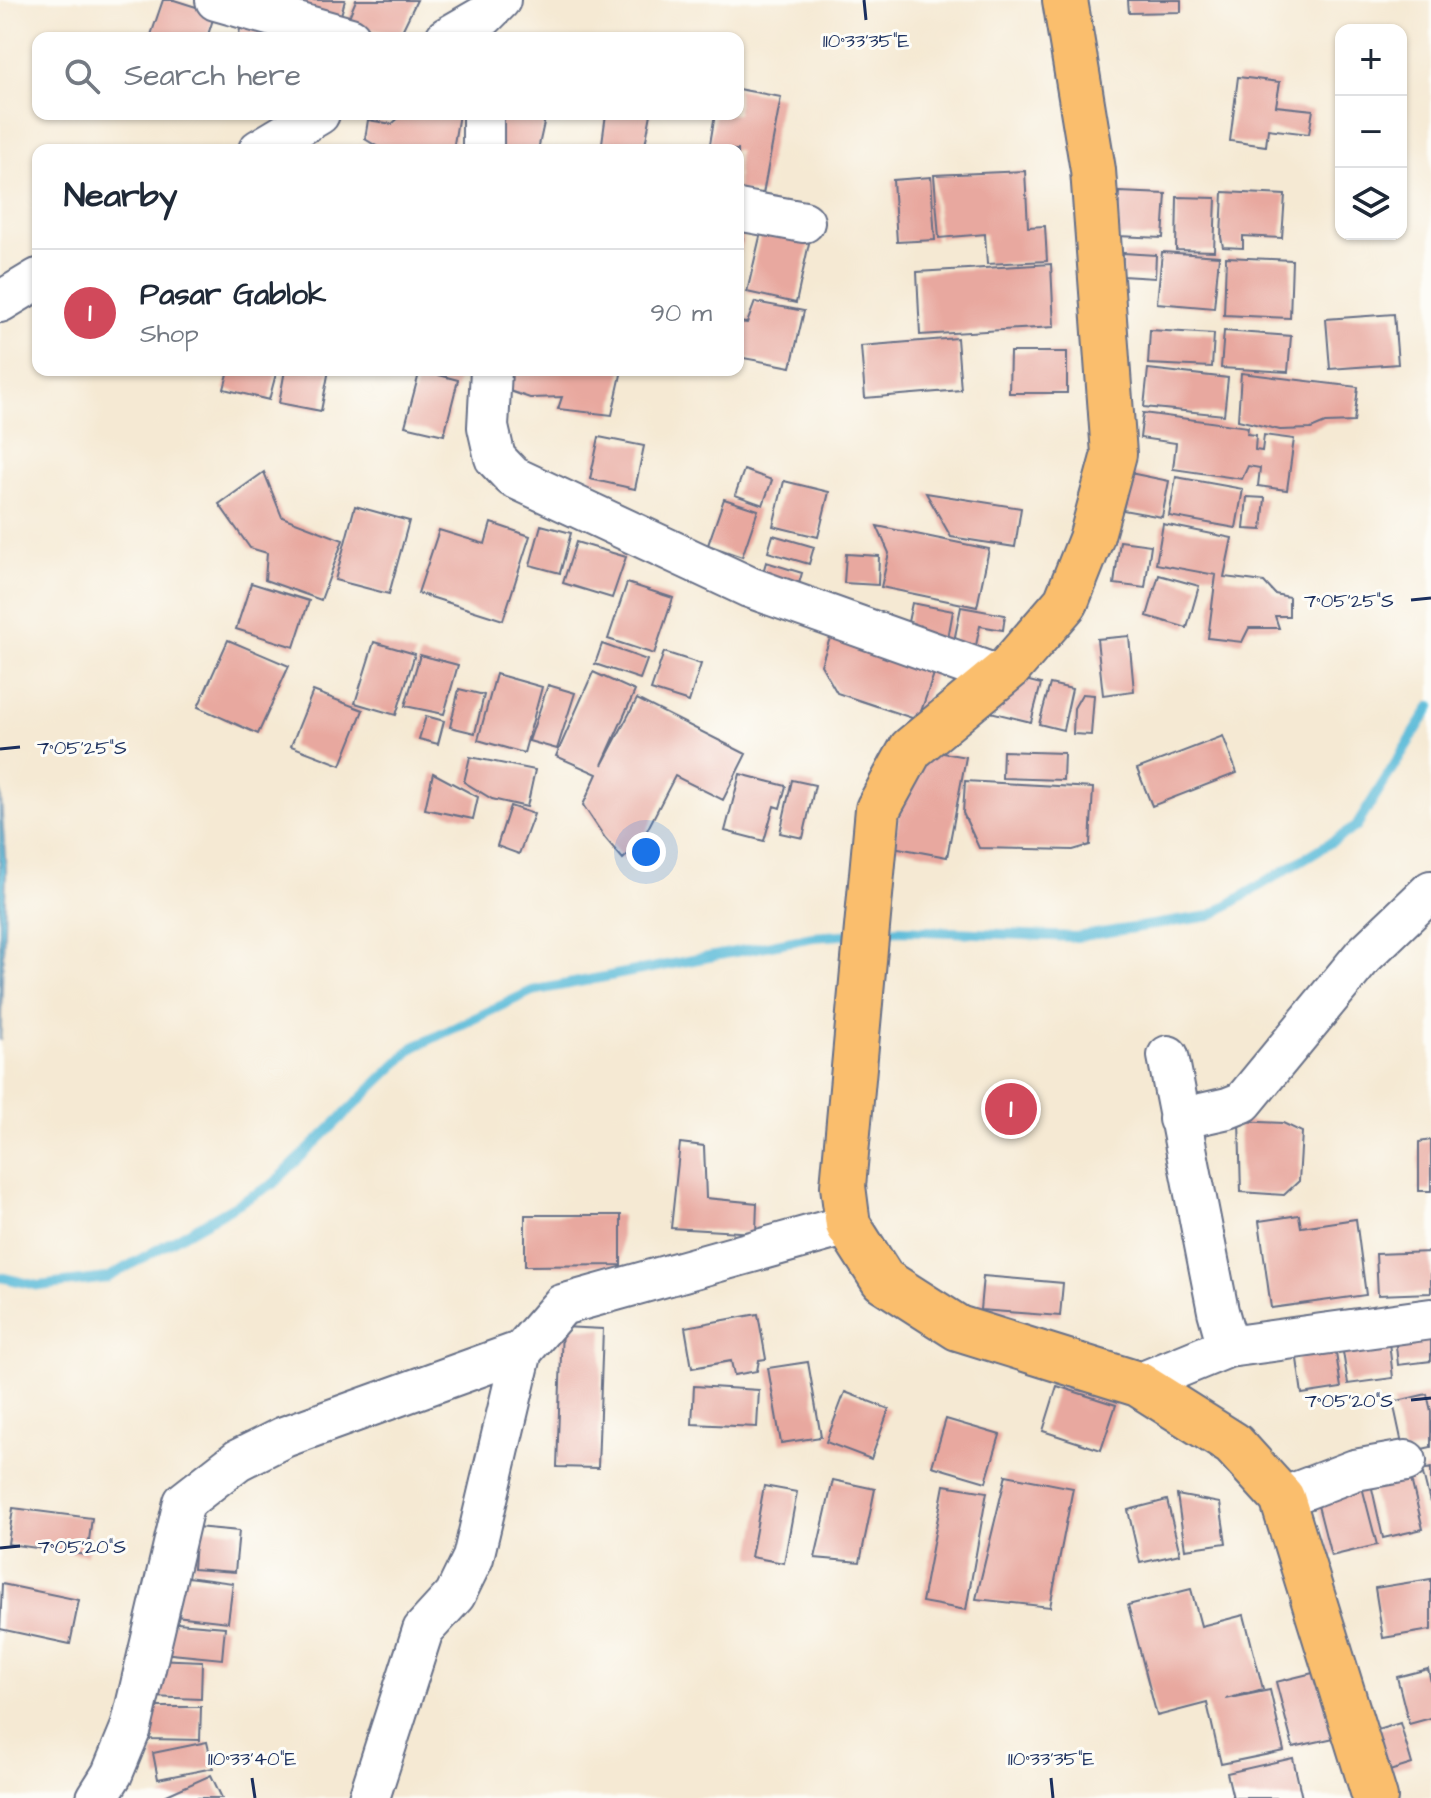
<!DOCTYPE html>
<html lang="en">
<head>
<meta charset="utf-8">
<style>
  body { margin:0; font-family:"Architects Daughter",sans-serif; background:#f2f2f3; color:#1f2937 }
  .controls { position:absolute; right:24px; top:24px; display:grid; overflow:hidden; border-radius:16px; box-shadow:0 2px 6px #0004 }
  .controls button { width:72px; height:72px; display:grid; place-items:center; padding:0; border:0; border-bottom:2px solid #e0e1e3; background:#fff; color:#1f2937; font:40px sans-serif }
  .you { position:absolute; left:646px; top:852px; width:28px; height:28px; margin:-20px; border:6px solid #fff; border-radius:50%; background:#1a73e8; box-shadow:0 0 0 12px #1a73e833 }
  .badge { display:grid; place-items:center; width:52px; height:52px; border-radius:50%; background:#d1495b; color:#fff; font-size:26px; font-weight:700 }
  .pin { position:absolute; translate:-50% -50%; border:4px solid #fff; box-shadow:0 2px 8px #0006 }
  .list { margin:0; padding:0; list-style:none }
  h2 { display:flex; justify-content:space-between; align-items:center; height:104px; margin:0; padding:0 32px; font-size:34px }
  h2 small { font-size:26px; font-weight:400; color:#747a83 }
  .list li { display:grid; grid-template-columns:52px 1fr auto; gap:24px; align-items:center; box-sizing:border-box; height:128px; padding:0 32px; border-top:2px solid #e0e1e3 }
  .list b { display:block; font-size:30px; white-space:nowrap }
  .list p { margin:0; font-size:26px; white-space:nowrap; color:#747a83 }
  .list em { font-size:26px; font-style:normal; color:#747a83 }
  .icon { flex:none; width:44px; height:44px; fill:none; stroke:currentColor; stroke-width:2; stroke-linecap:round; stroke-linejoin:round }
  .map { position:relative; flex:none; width:1431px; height:1798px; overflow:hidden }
  .search { position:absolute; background:#fff; box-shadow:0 2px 6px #0004; left:32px; top:32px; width:712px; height:88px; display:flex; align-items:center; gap:20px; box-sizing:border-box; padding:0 28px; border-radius:16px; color:#747a83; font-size:30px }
  .panel { position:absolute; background:#fff; box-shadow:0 2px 6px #0004; left:32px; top:144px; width:712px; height:232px; border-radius:16px }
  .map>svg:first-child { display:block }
</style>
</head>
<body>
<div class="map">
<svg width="1431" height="1798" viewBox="0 0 1431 1798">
  <rect width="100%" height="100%" fill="#fdfcf7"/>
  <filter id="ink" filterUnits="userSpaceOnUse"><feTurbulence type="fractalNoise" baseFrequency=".0125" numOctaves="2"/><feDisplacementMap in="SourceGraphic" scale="16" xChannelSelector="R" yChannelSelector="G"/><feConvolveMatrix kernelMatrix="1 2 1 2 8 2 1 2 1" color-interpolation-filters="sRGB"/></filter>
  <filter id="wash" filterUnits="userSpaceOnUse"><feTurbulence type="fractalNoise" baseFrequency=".006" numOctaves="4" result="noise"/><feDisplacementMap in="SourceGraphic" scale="32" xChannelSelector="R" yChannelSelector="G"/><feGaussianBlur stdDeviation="1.8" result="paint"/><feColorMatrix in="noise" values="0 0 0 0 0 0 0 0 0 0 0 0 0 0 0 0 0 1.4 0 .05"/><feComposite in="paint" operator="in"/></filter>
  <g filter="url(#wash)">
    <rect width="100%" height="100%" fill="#f5e9d3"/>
    <!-- water -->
    <path fill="#59bad8" stroke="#3a749b" stroke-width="2" d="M0,787L6,871L0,1041Z"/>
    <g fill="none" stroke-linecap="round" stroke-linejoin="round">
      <!-- stream -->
      <path stroke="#59bad8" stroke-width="10" d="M879,932L899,930L1076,937L1210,916L1356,827L1431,706
        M0,1277L39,1286L107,1278L273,1184L414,1047L532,991L813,937L855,934"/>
    </g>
    <g id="blocks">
      <!-- building -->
      <path fill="#e8a89f" d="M163,0H174L215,13L207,38H150Z
        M293,0H345L340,19L292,5Z
        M356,0H417L400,35L346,24Z
        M1128,0H1181V12L1129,13Z
        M243,16L281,38H238Z
        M1238,77L1280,82L1276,106L1313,110L1309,134L1268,129L1266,146L1230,141Z
        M738,89L781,97L763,194L738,190V150H709L715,114H738Z
        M403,114H459L453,150H383L365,139L368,120L392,124Z
        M488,114H546L538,150H501Z
        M606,114H651L644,150H601Z
        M1025,171L1028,227L1045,226L1047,261L987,264L985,234L939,238L934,175Z
        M931,177L935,240L897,242L893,180Z
        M1119,192L1166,194L1163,238L1117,236Z
        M1223,192L1285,195L1282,238L1243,236V248L1223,247L1221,237Z
        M1177,197L1216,198L1214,251L1176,250Z
        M763,224L811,234L796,303L747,292Z
        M738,236L743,237L739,255H738Z
        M1162,252L1219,256L1214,308L1157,303Z
        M1123,253L1156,255L1155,278L1122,276Z
        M1226,257L1292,260L1290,318L1224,315Z
        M1051,264L1054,327L920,335L917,272Z
        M755,302L804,311L791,367L738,357V322L747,323Z
        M1394,314L1398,364L1330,369L1326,319Z
        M1150,330L1214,334L1212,367L1148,364Z
        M1224,331L1291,336L1288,372L1221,368Z
        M957,338L961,390L865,398L861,346Z
        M1010,352H1067V393H1009Z
        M1148,369L1228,378L1224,415L1144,407Z
        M229,370H277L269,400L224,389Z
        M285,370H329L321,411L279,403Z
        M420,370L458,380L444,435L405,426Z
        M509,370H622L612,415L558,409L562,397L530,398L495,386Z
        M1241,373L1358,387L1354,422L1325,423L1311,429L1280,430L1238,420Z
        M1143,413L1248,427L1247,434L1256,435L1255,450L1262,451L1264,435L1294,439L1287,490L1258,486L1260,468L1248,466L1242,479L1173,469L1176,443L1140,438Z
        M599,437L644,446L635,489L590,479Z
        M744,470L772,480L763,505L735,495Z
        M264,472L282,517L343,540L321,600L265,580L267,553L250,548L219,504Z
        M1130,473L1169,481L1162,517L1123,510Z
        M1176,477L1243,489L1236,528L1169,516Z
        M784,481L829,492L818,537L773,526Z
        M926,493L1021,508L1015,547L951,537Z
        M1247,497L1265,498L1262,530L1244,529Z
        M724,499L758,510L742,557L708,545Z
        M355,506L409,521L389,594L335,580Z
        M491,523L530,536L503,620L418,593L439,530L485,544Z
        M1163,524L1232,538L1224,577L1264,582L1275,594L1289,597V616H1275L1279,628H1249L1242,642L1208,638L1216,575L1156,564Z
        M541,525L571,533L560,573L530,565Z
        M877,526L989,549L977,607L881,587L889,553Z
        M773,535L814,547L809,564L768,552Z
        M1120,541L1151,545L1145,588L1114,584Z
        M576,542L626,557L612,598L563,583Z
        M846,554L879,556L878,585L844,583Z
        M766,562L802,573L796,594L760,583Z
        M1159,575L1199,586L1187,628L1147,616Z
        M251,583L309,601L294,647L236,629Z
        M627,583L673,598L654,654L608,639Z
        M912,603L953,611L947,644L905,636Z
        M961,607L1005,615L1003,630L980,626L974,655L952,651Z
        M832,632L936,668L918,720L837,693L821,665Z
        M1129,636L1134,691L1103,695L1097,639Z
        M228,640L289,666L258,734L198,707Z
        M374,642L415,654L396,715L355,703Z
        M602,644L647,660L640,679L595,664Z
        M664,652L701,664L689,702L651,690Z
        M420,655L458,665L444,714L405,706Z
        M593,672L635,691L602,765L637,699L746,754L723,800L675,776L641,842L623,859L605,838L583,805L597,774L556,756Z
        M496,674L542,687L524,753L478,740Z
        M1009,676L1041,684L1031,722L982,710Z
        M1050,684L1072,689L1063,730L1039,724Z
        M548,685L575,693L557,749L529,741Z
        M459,689L484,695L475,733L450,727Z
        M313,691L363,710L341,765L291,746Z
        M1082,694L1094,695L1091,735L1073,734L1074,708Z
        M426,716L444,721L438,744L419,739Z
        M1223,736L1237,773L1152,806L1137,769Z
        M932,751L966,757L947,857L893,847L905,786Z
        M1003,751L1064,753L1063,780L1002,778Z
        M470,757L535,770L527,807L492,799L464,782Z
        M433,773L478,797L473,819L425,809Z
        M740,774L786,786L780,808L774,806L764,841L725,831Z
        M792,780L815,785L803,838L780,833Z
        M965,781L1093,788L1090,845L1073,850L979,848L963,813Z
        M510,806L534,814L519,854L497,846Z
        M1239,1121L1283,1123L1302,1132L1299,1181L1284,1195L1241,1192Z
        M1431,1140V1191H1419V1142Z
        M680,1143L704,1146L706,1198L757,1203L756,1233L671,1228Z
        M525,1215H621V1265L525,1266Z
        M1299,1215L1301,1227L1356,1219L1366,1295L1271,1308L1259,1221Z
        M1431,1252V1293L1378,1295L1376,1254Z
        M983,1276L1063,1283L1060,1316L980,1310Z
        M1431,1313V1361L1398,1365L1393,1317Z
        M758,1314L766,1359L759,1360L757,1371L734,1375L731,1361L692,1368L685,1327Z
        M562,1327L603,1329L598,1468L557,1467Z
        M1388,1333L1393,1378L1348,1384L1341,1339Z
        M1334,1339L1341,1388L1302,1394L1295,1345Z
        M808,1362L821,1437L781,1443L768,1368Z
        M694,1386L759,1390L757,1427L692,1424Z
        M1057,1386L1116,1405L1101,1450L1043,1431Z
        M845,1392L889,1409L871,1459L826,1442Z
        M1427,1394L1431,1411V1447L1404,1453L1393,1402Z
        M946,1419L1000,1435L986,1482L932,1466Z
        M1431,1468V1502H1430L1422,1470Z
        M1006,1475L1073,1488L1050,1607L976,1599Z
        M1410,1475L1423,1529L1383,1538L1371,1484Z
        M833,1480L875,1489L860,1562L815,1558Z
        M1361,1483L1377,1545L1331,1556L1315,1494Z
        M944,1485L987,1492L966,1610L922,1602Z
        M764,1486L797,1492L784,1563L751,1557Z
        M1177,1495L1220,1503L1226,1543L1185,1549Z
        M1167,1500L1180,1554L1140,1563L1128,1510Z
        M13,1508L92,1518L87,1555L8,1544Z
        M196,1527L239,1531L235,1572L193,1569Z
        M180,1576L233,1583L228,1622L176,1616Z
        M1431,1579V1630L1383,1638L1375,1588Z
        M2,1584L79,1600L70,1644L0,1629Z
        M1191,1589L1201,1626L1244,1615L1263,1689L1226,1699L1270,1690L1284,1751L1221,1764L1207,1703L1157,1716L1128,1605Z
        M165,1622L225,1627L222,1659L162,1653Z
        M153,1659L202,1661L201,1699L152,1697Z
        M1428,1669L1431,1682V1718L1409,1724L1397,1677Z
        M1317,1672L1334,1738L1293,1747L1276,1682Z
        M148,1707H201L200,1740L148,1739Z
        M1400,1723L1412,1764L1383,1773L1371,1732Z
        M207,1742L213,1768L158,1779L153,1753Z
        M1293,1758L1302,1798H1233L1227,1773Z
        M211,1775L222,1798H160Z"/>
    </g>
  </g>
  <g filter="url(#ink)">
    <use href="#blocks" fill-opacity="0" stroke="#677087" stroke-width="2"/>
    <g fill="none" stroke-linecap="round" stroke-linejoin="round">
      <!-- minor casing -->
      <g stroke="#677087" stroke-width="44">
        <path id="minor" d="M216,0L350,38
          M446,38L484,16L500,0
          M483,114V150
          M259,150L319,114
          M738,210L804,222
          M0,302L38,279
          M491,370L488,427L495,458L513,477L749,587L999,676
          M1179,1119L1228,1108L1243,1102L1363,956L1431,891
          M1228,1347L1431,1319
          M1138,1384L1228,1347L1218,1311L1168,1056
          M1282,1498L1355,1470L1406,1461
          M97,1798L112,1774L131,1728L184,1502L238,1460L284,1437L522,1351L562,1305L848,1225
          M369,1798L423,1630L455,1595L473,1558L522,1351"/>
      </g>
      <!-- major casing -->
      <g stroke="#677087" stroke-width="48">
        <path id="major" d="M1065,0L1093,170L1114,454L1091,539L1066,602L1009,668L911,749L878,809L843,1186L848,1225L883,1280L958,1328L1138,1384L1233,1444L1282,1498L1375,1798"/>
      </g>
      <!-- minor -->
      <use href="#minor" stroke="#fff" stroke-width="40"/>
      <!-- major -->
      <use href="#major" stroke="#fabe6d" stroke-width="44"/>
    </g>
  </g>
  <!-- ticks -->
  <path fill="none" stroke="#1b2f5e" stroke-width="3" d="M864,0L866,20M1411,600L1431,598M0,749L20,747M1411,1400L1431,1398M0,1548L20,1546M252,1778L255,1798M1051,1778L1053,1798"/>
  <g font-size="20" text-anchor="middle" fill="#1b2f5e" stroke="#fdfcf7" stroke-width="6" stroke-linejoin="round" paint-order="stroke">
    <text x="866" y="47">110°33'35"E</text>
    <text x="1349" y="607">7°05'25"S</text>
    <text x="82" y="754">7°05'25"S</text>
    <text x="1349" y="1407">7°05'20"S</text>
    <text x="82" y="1553">7°05'20"S</text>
    <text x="252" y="1765">110°33'40"E</text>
    <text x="1051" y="1765">110°33'35"E</text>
  </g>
</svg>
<div class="controls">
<button>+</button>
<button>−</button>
<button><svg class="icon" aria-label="layers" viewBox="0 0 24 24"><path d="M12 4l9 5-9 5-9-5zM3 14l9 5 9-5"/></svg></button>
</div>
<div class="you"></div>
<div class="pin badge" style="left:1011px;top:1109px">1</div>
<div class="search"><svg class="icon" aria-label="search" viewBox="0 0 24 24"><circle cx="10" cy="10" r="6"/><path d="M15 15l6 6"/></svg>Search here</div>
<section class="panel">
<h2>Nearby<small></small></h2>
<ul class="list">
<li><span class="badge">1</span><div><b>Pasar Gablok</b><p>Shop</p></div><em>90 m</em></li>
</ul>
</section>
</div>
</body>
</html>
